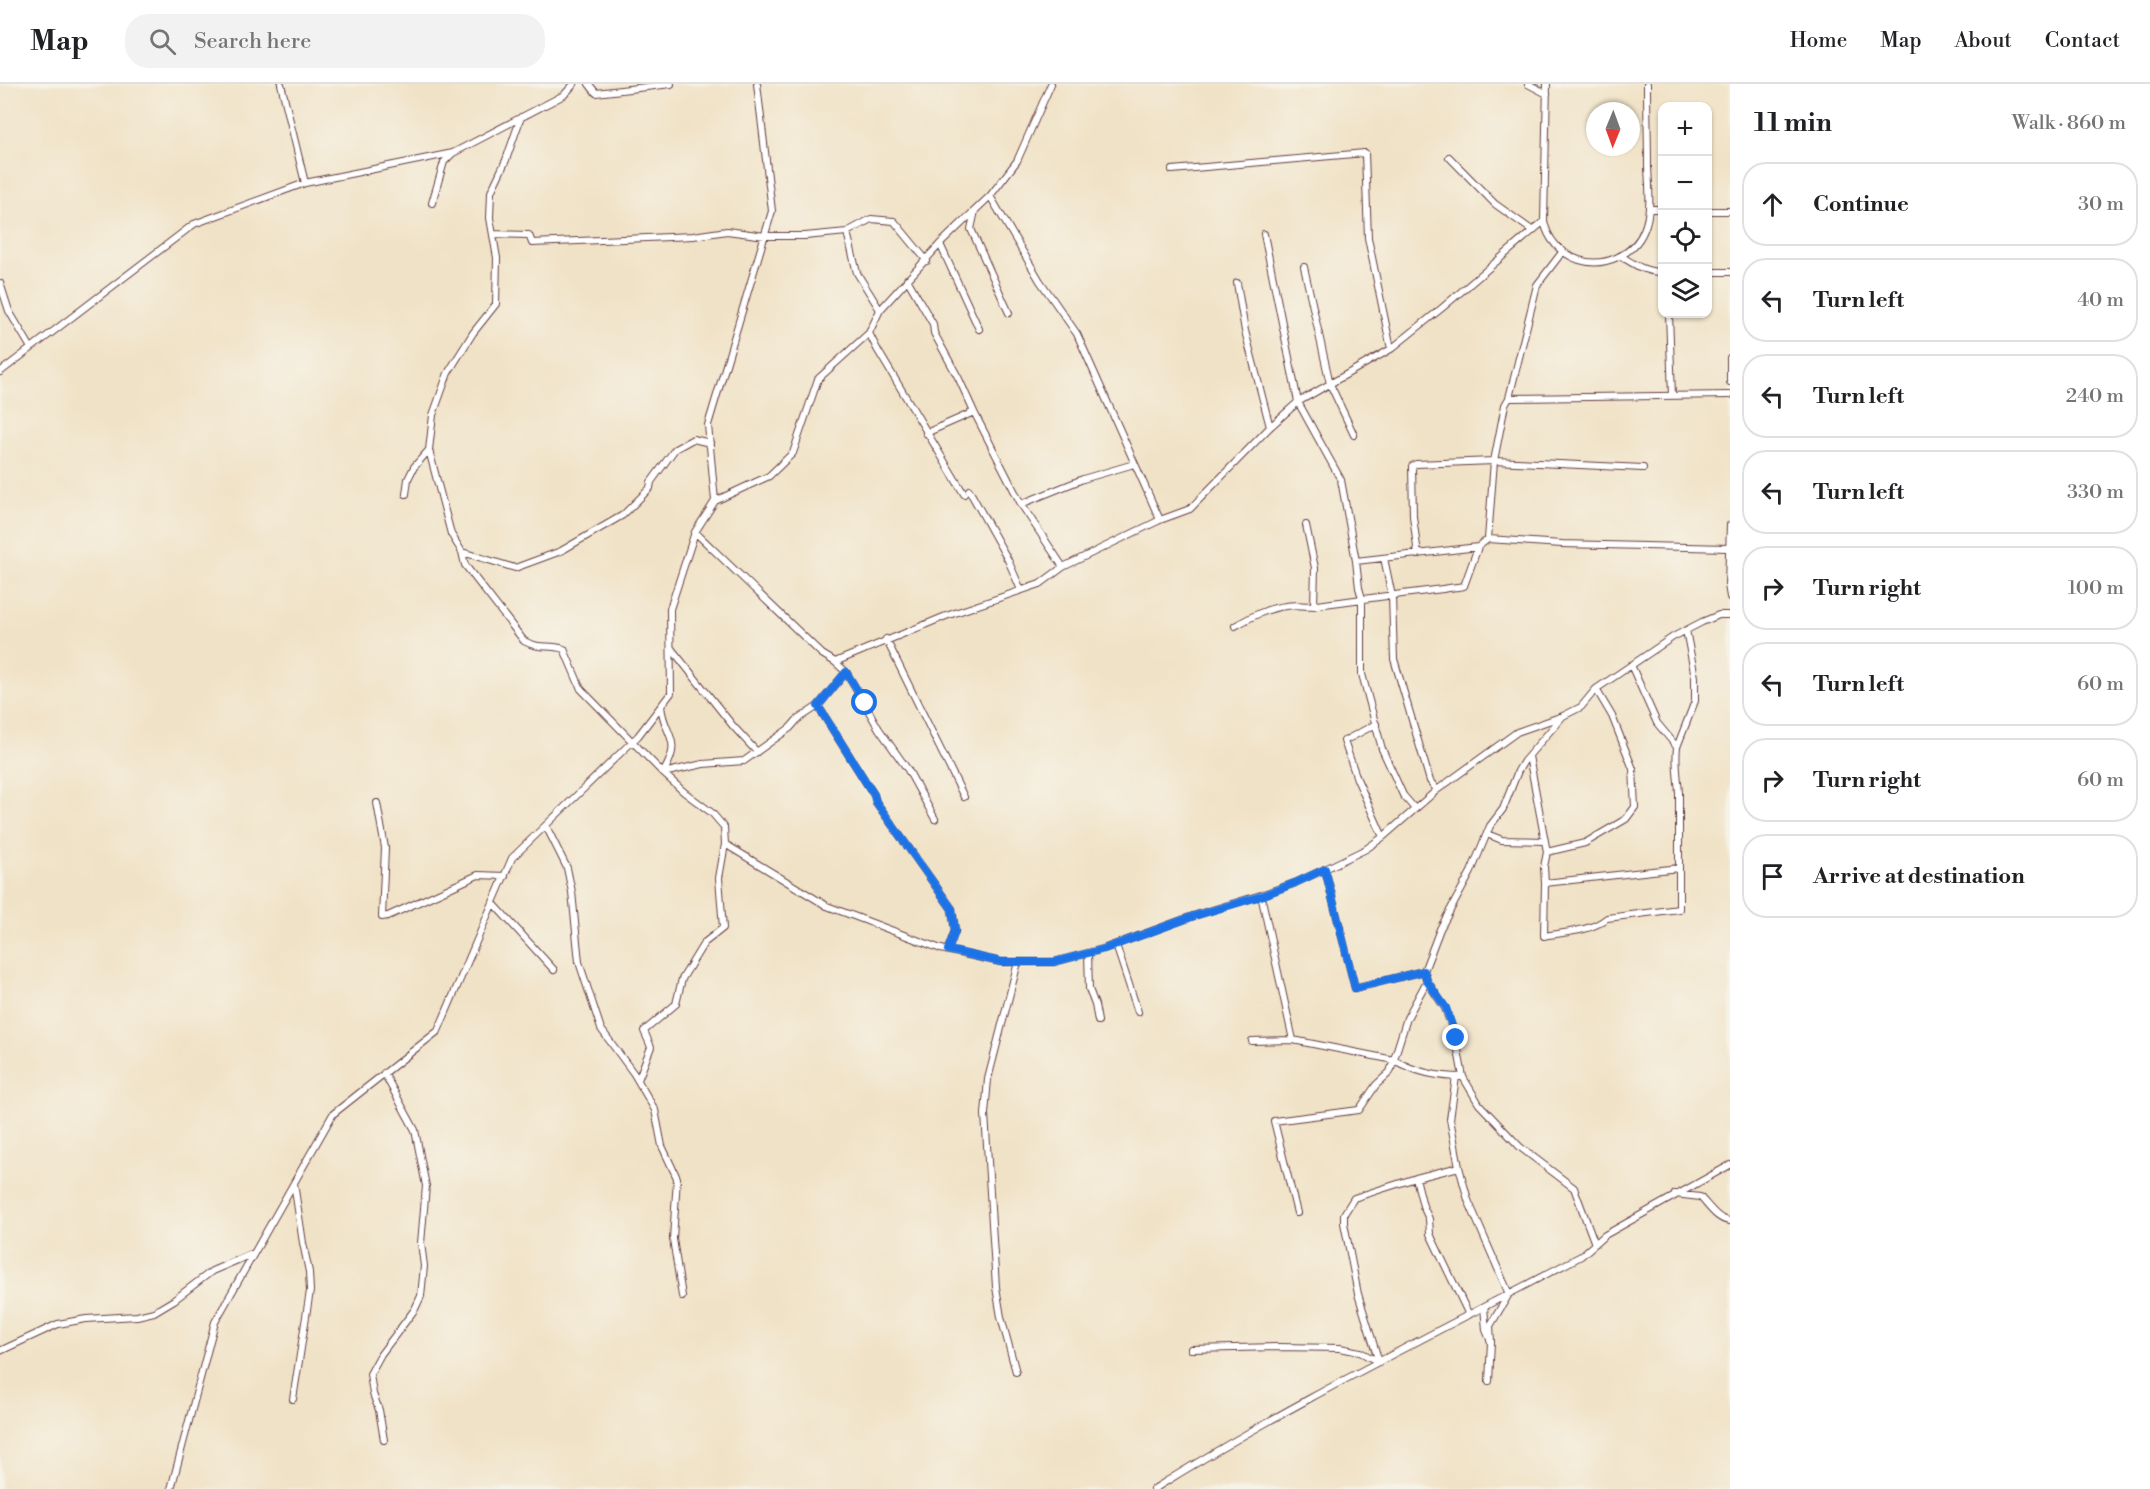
<!DOCTYPE html>
<html lang="en">
<head>
<meta charset="utf-8">
<style>
  body { margin:0; font-family:"Libre Bodoni",serif; background:#f2f2f2; color:#202124 }
  .controls { position:absolute; right:18px; top:18px; display:grid; overflow:hidden; border-radius:12px; box-shadow:0 2px 4px #0004 }
  .controls button { width:54px; height:54px; display:grid; place-items:center; padding:0; border:0; border-bottom:2px solid #e0e0e0; background:#fff; color:#202124; font:30px sans-serif }
  .compass { position:absolute; left:1586px; top:18px; width:54px; height:54px; border-radius:50%; background:#fff; box-shadow:0 2px 4px #0004; rotate:181deg }
  .stop { position:absolute; width:18px; height:18px; margin:-14px; border:4px solid #1a73e8; border-radius:50%; background:#fff }
  .stop.end { background:#1a73e8; border-color:#fff; box-shadow:0 2px 6px #0008 }
  .list { margin:0; padding:0; list-style:none }
  h2 { display:flex; justify-content:space-between; align-items:center; height:78px; margin:0; padding:0 24px; font-size:26px }
  h2 small { font-size:20px; font-weight:400; color:#757577 }
  .list li { display:grid; grid-template-columns:39px 1fr auto; gap:18px; align-items:center; box-sizing:border-box; height:84px; margin:0 12px 12px; padding:0 12px; border:2px solid #e0e0e0; border-radius:24px }
  .list b { display:block; font-size:22px; white-space:nowrap }
  .list em { font-size:20px; font-style:normal; color:#757577 }
  .icon { flex:none; width:33px; height:33px; fill:none; stroke:currentColor; stroke-width:2; stroke-linecap:round; stroke-linejoin:round }
  .map { position:relative; flex:none; width:1730px; height:1405px; overflow:hidden }
  header { display:flex; align-items:center; gap:36px; box-sizing:border-box; height:84px; padding:0 30px; background:#fff; border-bottom:2px solid #e0e0e0 }
  header strong { font-size:28px }
  nav { display:flex; gap:33px; margin-inline-start:auto; font-size:21px }
  .search { width:420px; height:54px; background:#f2f2f2; display:flex; align-items:center; gap:15px; box-sizing:border-box; padding:0 21px; border-radius:24px; color:#757577; font-size:22px }
  main { display:flex }
  aside { flex:1; background:#fff }
  .map>svg:first-child { display:block }
</style>
</head>
<body>
<header>
<strong>Map</strong>
<div class="search"><svg class="icon" aria-label="search" viewBox="0 0 24 24"><circle cx="10" cy="10" r="6"/><path d="M15 15l6 6"/></svg>Search here</div>
<nav><a>Home</a><a>Map</a><a>About</a><a>Contact</a></nav>
</header>
<main>
<div class="map">
<svg width="1730" height="1405" viewBox="0 0 1730 1405">
  <rect width="100%" height="100%" fill="#f7f3e8"/>
  <filter id="ink" filterUnits="userSpaceOnUse"><feTurbulence type="fractalNoise" baseFrequency=".0167" numOctaves="2"/><feDisplacementMap in="SourceGraphic" scale="12" xChannelSelector="R" yChannelSelector="G"/><feConvolveMatrix kernelMatrix="1 2 1 2 8 2 1 2 1" color-interpolation-filters="sRGB"/></filter>
  <filter id="wash" filterUnits="userSpaceOnUse"><feTurbulence type="fractalNoise" baseFrequency=".008" numOctaves="4" result="noise"/><feDisplacementMap in="SourceGraphic" scale="24" xChannelSelector="R" yChannelSelector="G"/><feGaussianBlur stdDeviation="1.35" result="paint"/><feColorMatrix in="noise" values="0 0 0 0 0 0 0 0 0 0 0 0 0 0 0 0 0 1.4 0 .05"/><feComposite in="paint" operator="in"/></filter>
  <g filter="url(#wash)">
    <rect width="100%" height="100%" fill="#f0e2c6"/>
  </g>
  <g filter="url(#ink)">
    <g fill="none" stroke-linecap="round" stroke-linejoin="round">
      <!-- minor casing -->
      <g stroke="#633c42" stroke-width="8">
        <path id="minor" d="M281,0L305,99
          M589,0L596,9L671,0
          M1528,0L1547,10
          M1547,0L1544,137C1548,156 1560,169 1579,176C1604,184 1634,171 1644,146C1652,127 1649,104 1648,83C1648,55 1647,28 1647,0
          M1449,73L1495,120L1533,147
          M1172,86L1365,69L1368,154L1391,265
          M990,112L1040,197L1077,250L1160,436
          M432,119L444,78L453,69
          M1649,125H1662
          M975,127L971,145L1009,229
          M1708,127H1730
          M847,148L857,189L880,226
          M493,150L529,151L532,159L693,152L727,147L765,152H805L847,148L871,135L894,137L927,177
          M1264,150L1298,318L1341,396L1356,477L1359,504L1362,514V590L1382,665L1403,711L1415,725
          M940,160L979,245
          M1621,172C1635,181 1645,188 1662,188
          M1304,183L1330,300L1354,351
          M1708,188H1730
          M907,195L933,240L934,249L959,295L974,328L926,349
          M0,199L9,227L31,264
          M1237,199L1245,247L1270,343
          M1669,230L1672,312
          M869,249L877,265L964,410
          M1730,274V298
          M0,288L194,140L305,99L453,69L564,11L574,0
          M1509,314L1730,311
          M974,328L1021,420L1063,483
          M429,366L451,450L462,468L515,484L561,467L623,431L650,404L651,398L675,365L693,355L710,359
          M969,406L1008,476L1021,506
          M406,410L408,395L414,383L429,366L433,331L448,289L473,249L496,220L497,174L490,134L491,108L506,76L521,33
          M715,417L769,392L793,369L818,295L869,249L880,226L940,160L990,112L1017,77L1051,0
          M1021,420L1083,395L1134,380
          M1306,441L1315,484L1314,522
          M1730,441L1728,501L1730,513
          M695,448L822,570L835,578L946,532L1040,500L1063,483L1160,436L1190,425L1270,343L1298,318L1391,265L1442,224L1544,137
          M1488,455L1494,377L1505,321L1509,314L1537,201L1563,167
          M462,468L465,481L524,557C541,566 547,560 564,565L581,605L663,689L684,708L712,729L724,743L725,760L719,794L723,844L704,859L682,895L676,920L644,947L651,963L638,996
          M1418,471L1413,432L1412,382L1416,380L1494,377L1643,384
          M1384,474L1392,512L1394,575L1430,697L1437,706
          M1356,477L1478,463L1488,455L1562,460L1728,464
          M1235,542C1251,533 1267,524 1286,522C1296,520 1307,523 1318,521C1366,514 1415,509 1464,502L1478,463
          M886,555L964,713
          M671,564L733,642L757,668
          M835,578L846,588L879,645L908,686L935,735
          M1631,581L1657,639L1677,663C1675,679 1678,694 1679,709C1679,748 1679,787 1679,825L1607,834C1590,848 1565,848 1544,852L1545,799L1679,784
          M661,622C664,653 684,654 663,689L703,680L744,677L790,644L797,636L818,622L846,588
          M818,622L874,711L876,718L952,825L955,847L948,866
          M1376,640L1344,657L1357,695L1383,753
          M1677,663L1695,617V593L1686,546
          M1529,672L1547,768
          M377,719L385,764L382,833L388,832L478,791L505,792
          M546,742L567,784L572,808L579,878L601,945L634,990L655,1026L662,1062L677,1094L673,1155L682,1212
          M1487,750L1502,756L1545,757
          M725,760L827,822L941,865L1001,878H1054L1103,865L1193,832L1261,811L1295,799L1325,785L1366,765L1383,753L1437,706L1517,648L1563,632
          M1325,785L1355,904L1424,887
          M1545,799L1544,783L1547,768L1585,759L1626,735L1635,723L1633,685L1612,632L1596,605
          M1261,811L1293,956
          M493,819L554,886
          M1116,861L1138,928
          M1088,869L1089,905L1095,921L1098,937
          M1427,897L1445,924L1456,955L1463,993
          M1252,957L1293,956L1394,976C1415,988 1439,993 1463,993L1479,1020L1520,1063L1574,1104L1595,1160
          M1456,993L1450,1035L1459,1083L1468,1116L1509,1210L1490,1242L1491,1258
          M1416,1094L1423,1122L1429,1135L1430,1150L1469,1231
          M1675,1110L1700,1113C1709,1122 1717,1136 1730,1137
          M1297,1129L1274,1037L1359,1026L1376,1001L1390,988L1407,934L1427,897L1424,887L1440,845L1471,788L1490,742L1503,725L1518,687L1524,677L1563,632L1581,623L1596,605L1673,553L1702,538L1719,531H1730
          M1484,1223L1486,1246L1491,1258L1489,1297
          M1191,1265L1278,1263L1340,1264L1360,1268L1379,1278L1358,1210L1344,1139V1130L1354,1114L1416,1094L1459,1083
          M0,1267L58,1240L86,1235L137,1232L154,1228L174,1216L212,1187L254,1169
          M1016,1288L1001,1233L996,1203L985,1030L988,995L1018,878
          M293,1315L310,1207L309,1188L303,1159L294,1099
          M384,1356L379,1326L373,1310L370,1290L381,1270L415,1225L421,1212L424,1182L421,1159L426,1102L415,1046L384,989
          M171,1405L215,1238L333,1030L438,947L512,774L638,652L671,609L670,525L695,448L715,417L708,341L772,127L757,0
          M1154,1405C1291,1319 1438,1248 1581,1172L1605,1151L1730,1081"/>
      </g>
      <!-- minor -->
      <use href="#minor" stroke="#fff" stroke-width="6"/>
    </g>
  </g>
  <g fill="none" stroke-linecap="round" stroke-linejoin="round" filter="url(#ink)">
    <!-- route -->
    <path stroke="#1a73e8" stroke-width="8" d="M865,619L846,588L818,622L874,711L876,718L952,825L955,847L948,866L1001,878H1054L1104,865L1194,832L1261,812L1295,799L1325,785L1355,904L1424,887L1427,897L1446,924L1456,954"/>
  </g>
</svg>
<div class="controls">
<button>+</button>
<button>−</button>
<button><svg class="icon" aria-label="locate" viewBox="0 0 24 24"><circle cx="12" cy="12" r="6"/><path d="M12 2v4M12 18v4M2 12h4M18 12h4"/></svg></button>
<button><svg class="icon" aria-label="layers" viewBox="0 0 24 24"><path d="M12 4l9 5-9 5-9-5zM3 14l9 5 9-5"/></svg></button>
</div>
<svg class="compass" viewBox="-18 -18 36 36"><path d="M0-13l5 13h-10z" fill="#e53935"/><path d="M0 13l5-13h-10z" fill="#757577"/></svg>
<div class="stop" style="left:865px;top:619px"></div>
<div class="stop end" style="left:1456px;top:954px"></div>
</div>
<aside>
<h2>11 min<small>Walk · 860 m</small></h2>
<ul class="list">
<li><svg class="icon" aria-label="ahead" viewBox="0 0 24 24"><path d="M12 20V5M6 11l6-6 6 6"/></svg><div><b>Continue</b></div><em>30 m</em></li>
<li><svg class="icon" aria-label="left" viewBox="0 0 24 24"><path d="M17 20v-9H6M10 6l-5 5 5 5"/></svg><div><b>Turn left</b></div><em>40 m</em></li>
<li><svg class="icon" aria-label="left" viewBox="0 0 24 24"><path d="M17 20v-9H6M10 6l-5 5 5 5"/></svg><div><b>Turn left</b></div><em>240 m</em></li>
<li><svg class="icon" aria-label="left" viewBox="0 0 24 24"><path d="M17 20v-9H6M10 6l-5 5 5 5"/></svg><div><b>Turn left</b></div><em>330 m</em></li>
<li><svg class="icon" aria-label="right" viewBox="0 0 24 24"><path d="M7 20v-9h11M14 6l5 5-5 5"/></svg><div><b>Turn right</b></div><em>100 m</em></li>
<li><svg class="icon" aria-label="left" viewBox="0 0 24 24"><path d="M17 20v-9H6M10 6l-5 5 5 5"/></svg><div><b>Turn left</b></div><em>60 m</em></li>
<li><svg class="icon" aria-label="right" viewBox="0 0 24 24"><path d="M7 20v-9h11M14 6l5 5-5 5"/></svg><div><b>Turn right</b></div><em>60 m</em></li>
<li><svg class="icon" aria-label="arrive" viewBox="0 0 24 24"><path d="M6 21V4h12l-3 4 3 4H6"/></svg><div><b>Arrive at destination</b></div></li>
</ul>
</aside>
</main>
</body>
</html>
